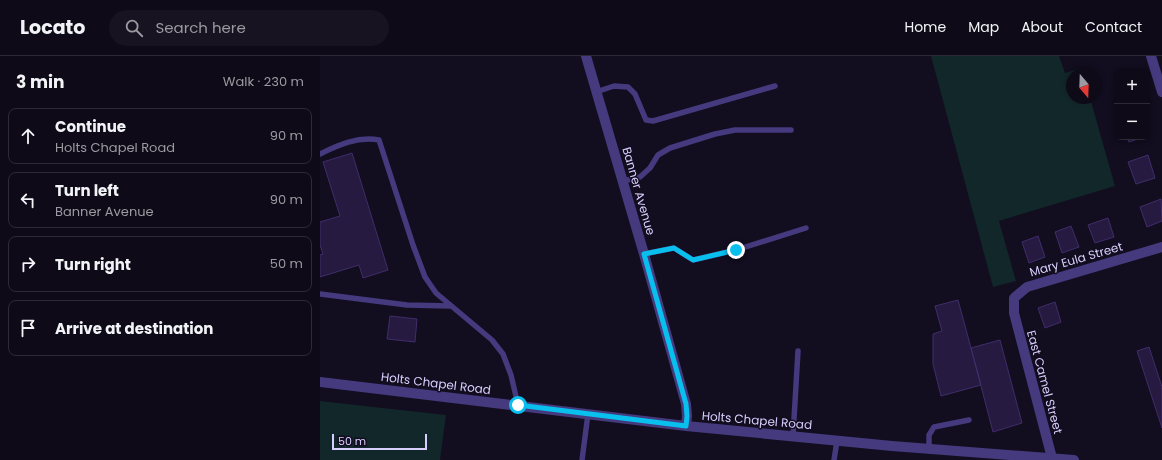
<!DOCTYPE html>
<html lang="en">
<head>
<meta charset="utf-8">
<style>
  body { margin:0; font-family:Poppins,sans-serif; background:#171320; color:#f1f3f6 }
  .controls { position:absolute; right:12px; top:12px; display:grid; overflow:hidden; border-radius:8px; box-shadow:0 2px 6px #0003 }
  .controls button { width:36px; height:36px; display:grid; place-items:center; padding:0; border:0; border-bottom:1px solid #2e2b36; background:#0e0a17; color:#f1f3f6; font:20px sans-serif }
  .compass { position:absolute; left:746px; top:12px; width:36px; height:36px; border-radius:50%; background:#0e0a17; box-shadow:0 2px 6px #0003; rotate:161deg }
  .scale { position:absolute; left:12px; bottom:10px; width:95px; box-sizing:border-box; padding-left:4px; border:2px solid #d8cefd; border-top:0; font-size:11px; line-height:14px; white-space:nowrap; color:#d8cefd; -webkit-text-stroke:3px #120d1f; paint-order:stroke }
  .stop { position:absolute; width:12px; height:12px; margin:-9px; border:3px solid #09bfee; border-radius:50%; background:#fff }
  .stop.end { background:#09bfee; border-color:#fff; box-shadow:0 1px 4px #0008 }
  .list { margin:0; padding:0; list-style:none }
  h2 { display:flex; justify-content:space-between; align-items:center; height:52px; margin:0; padding:0 16px; font-size:17px }
  h2 small { font-size:13px; font-weight:400; color:#9b9aa1 }
  .list li { display:grid; grid-template-columns:26px 1fr auto; gap:12px; align-items:center; box-sizing:border-box; height:56px; margin:0 8px 8px; padding:0 8px; border:1px solid #2e2b36; border-radius:8px }
  .list b { display:block; font-size:15px; white-space:nowrap }
  .list p { margin:0; font-size:13px; white-space:nowrap; color:#9b9aa1 }
  .list em { font-size:13px; font-style:normal; color:#9b9aa1 }
  .icon { flex:none; width:22px; height:22px; fill:none; stroke:currentColor; stroke-width:2; stroke-linecap:round; stroke-linejoin:round }
  .map { position:relative; flex:none; width:842px; height:404px; overflow:hidden }
  header { display:flex; align-items:center; gap:24px; box-sizing:border-box; height:56px; padding:0 20px; background:#0e0a17; border-bottom:1px solid #2e2b36 }
  header strong { font-size:19px }
  nav { display:flex; gap:22px; margin-inline-start:auto; font-size:14px }
  .search { width:280px; height:36px; background:#171320; display:flex; align-items:center; gap:10px; box-sizing:border-box; padding:0 14px; border-radius:22px; color:#9b9aa1; font-size:15px }
  main { display:flex }
  aside { flex:1; background:#0e0a17 }
  .map>svg:first-child { display:block }
</style>
</head>
<body>
<header>
<strong>Locato</strong>
<div class="search"><svg class="icon" aria-label="search" viewBox="0 0 24 24"><circle cx="10" cy="10" r="6"/><path d="M15 15l6 6"/></svg>Search here</div>
<nav><a>Home</a><a>Map</a><a>About</a><a>Contact</a></nav>
</header>
<main>
<aside>
<h2>3 min<small>Walk · 230 m</small></h2>
<ul class="list">
<li><svg class="icon" aria-label="ahead" viewBox="0 0 24 24"><path d="M12 20V5M6 11l6-6 6 6"/></svg><div><b>Continue</b><p>Holts Chapel Road</p></div><em>90 m</em></li>
<li><svg class="icon" aria-label="left" viewBox="0 0 24 24"><path d="M17 20v-9H6M10 6l-5 5 5 5"/></svg><div><b>Turn left</b><p>Banner Avenue</p></div><em>90 m</em></li>
<li><svg class="icon" aria-label="right" viewBox="0 0 24 24"><path d="M7 20v-9h11M14 6l5 5-5 5"/></svg><div><b>Turn right</b></div><em>50 m</em></li>
<li><svg class="icon" aria-label="arrive" viewBox="0 0 24 24"><path d="M6 21V4h12l-3 4 3 4H6"/></svg><div><b>Arrive at destination</b></div></li>
</ul>
</aside>
<div class="map">
<svg width="842" height="404" viewBox="0 0 842 404">
  <rect width="100%" height="100%" fill="#120d1f"/>
  <!-- green -->
  <path fill="#112729" d="M611,0H739L745,17L762,12L764,18H752V42H770L795,130L679,165L696,225L673,231Z
    M0,345L126,359L120,404H0Z"/>
  <!-- building -->
  <path fill="#261a40" stroke="#402d6b" d="M807,81H824L809,86Z
    M32,97L68,214L43,222L39,209L0,221V199L3,198L0,189V166L20,160L3,106Z
    M828,99L835,122L816,128L808,106Z
    M841,143L842,165L827,171L820,151Z
    M788,162L794,181L775,187L768,169Z
    M751,170L759,191L742,197L735,176Z
    M718,180L725,201L709,207L702,186Z
    M638,244L661,329L621,340L613,308V278L622,275L615,250Z
    M735,246L741,266L725,272L718,252Z
    M70,260L97,263L95,286L67,283Z
    M680,284L702,367L673,376L651,292Z
    M829,291L842,331V372L817,295Z"/>
  <g fill="none" stroke-linecap="round" stroke-linejoin="round">
    <!-- service -->
    <path stroke="#443a7d" stroke-width="5.5" d="M276,36L294,30L308,31L315,38L326,64L333,65L455,30
      M0,98C18,89 38,80 59,84L93,189L105,221L116,237L172,284L183,298L191,319L198,349
      M303,125L320,121L330,112L338,99L350,92L395,78L415,74H471
      M324,198L354,192L373,204L416,194L486,172
      M0,238L87,249L130,250
      M473,380L478,295
      M609,393V379L614,371L649,364
      M262,404L268,358
      M514,404L517,385"/>
    <!-- minor -->
    <path stroke="#443a7d" stroke-width="10" d="M831,0L842,36
      M732,402L694,257V242L707,231L842,191"/>
    <!-- tertiary -->
    <path stroke="#443a7d" stroke-width="10" d="M266,0L324,198L366,348L367,360L366,370
      M0,326L366,370L572,390L754,404"/>
  </g>
  <g fill="none" stroke-linecap="round" stroke-linejoin="round">
    <!-- route -->
    <path stroke="#09bfee" stroke-width="5" d="M198,349L366,370L367,360L366,348L324,198L354,192L373,204L416,194"/>
  </g>
  <g text-anchor="middle" dominant-baseline="central" stroke-width="3" stroke-linejoin="round" paint-order="stroke">
    <!-- street labels -->
    <g font-size="12" fill="#d8cefd" stroke="#120d1f">
      <text transform="translate(319 135) rotate(74)">Banner Avenue</text>
      <text transform="translate(756 203) rotate(-16)">Mary Eula Street</text>
      <text transform="translate(725 326) rotate(75)">East Camel Street</text>
      <text transform="translate(116 327) rotate(7)">Holts Chapel Road</text>
      <text transform="translate(437 364) rotate(5)">Holts Chapel Road</text>
    </g>
  </g>
</svg>
<div class="controls">
<button>+</button>
<button>−</button>
</div>
<svg class="compass" viewBox="-18 -18 36 36"><path d="M0-13l5 13h-10z" fill="#e53935"/><path d="M0 13l5-13h-10z" fill="#9b9aa1"/></svg>
<div class="scale">50 m</div>
<div class="stop" style="left:198px;top:349px"></div>
<div class="stop end" style="left:416px;top:194px"></div>
</div>
</main>
</body>
</html>
